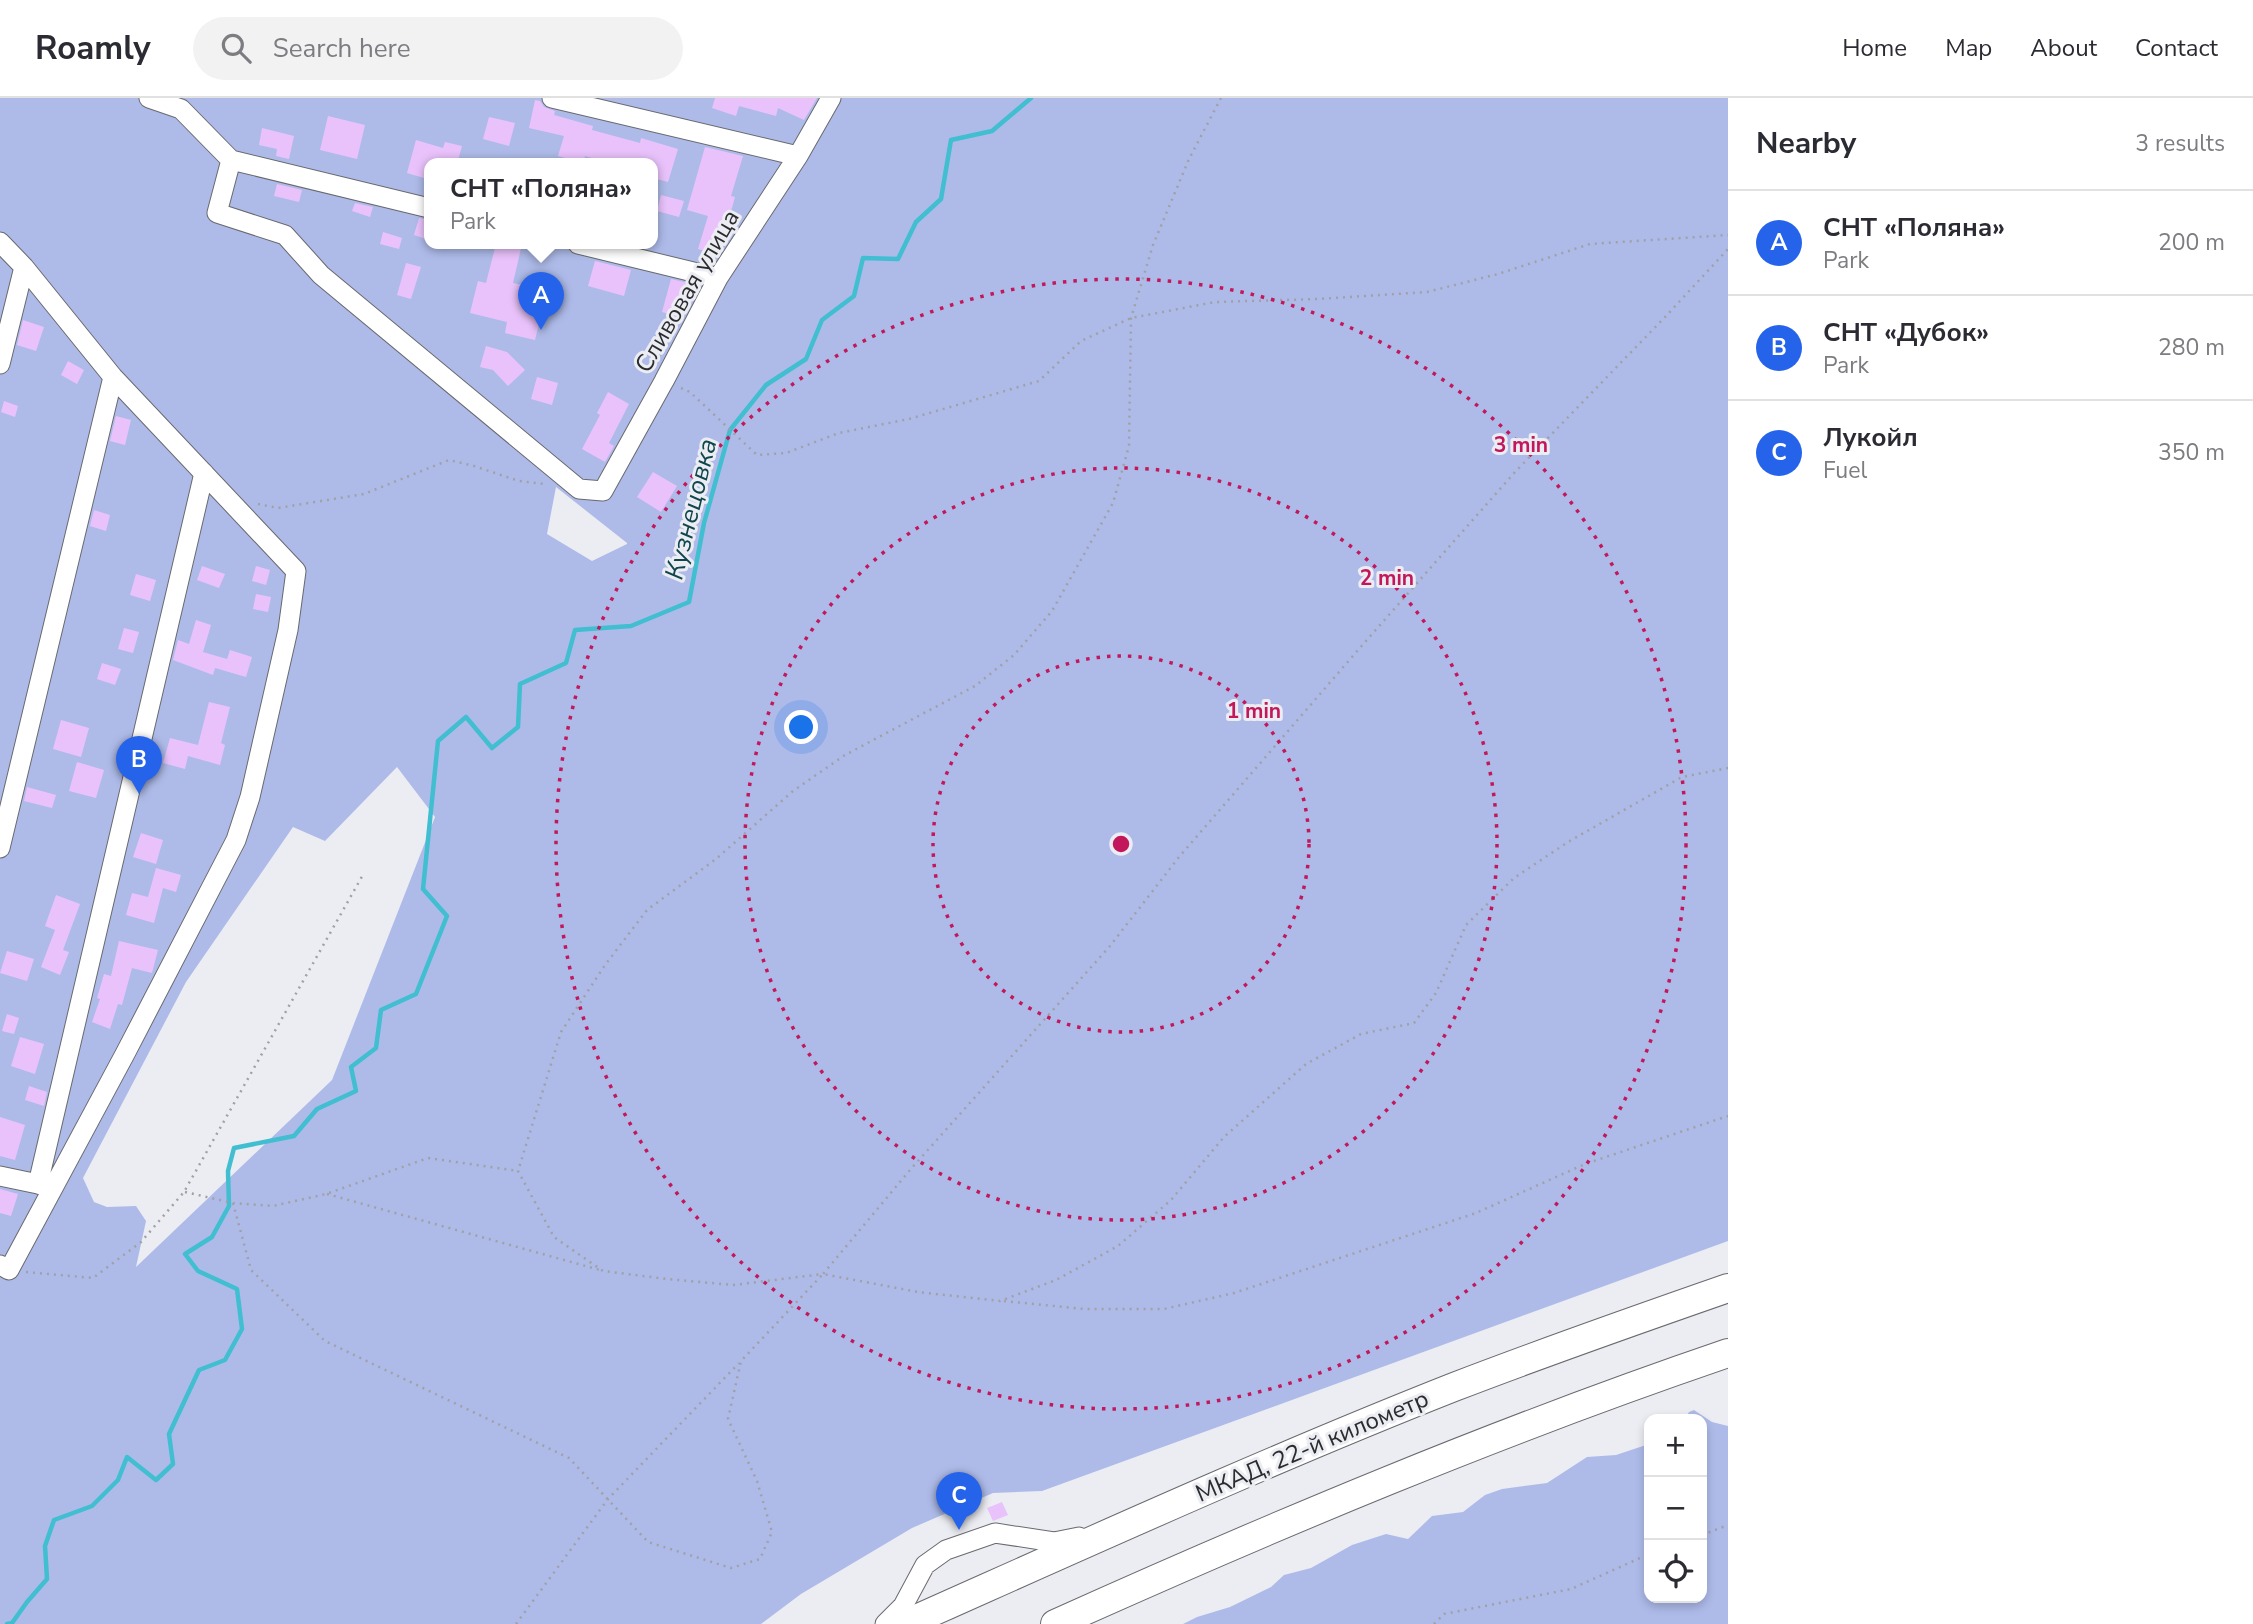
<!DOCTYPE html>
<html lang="en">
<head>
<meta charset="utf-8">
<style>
  body { margin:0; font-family:"Nunito Sans",sans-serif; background:#f2f2f3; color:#2b2b33 }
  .controls { position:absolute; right:21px; bottom:21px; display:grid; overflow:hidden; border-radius:14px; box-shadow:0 4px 10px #0003 }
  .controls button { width:63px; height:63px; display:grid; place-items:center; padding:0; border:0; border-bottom:2px solid #e1e1e2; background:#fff; color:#2b2b33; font:35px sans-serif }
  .you { position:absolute; left:802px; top:630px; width:24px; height:24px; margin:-18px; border:5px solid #fff; border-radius:50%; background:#1a73e8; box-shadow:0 0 0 10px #1a73e833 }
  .badge { display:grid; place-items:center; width:46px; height:46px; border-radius:50%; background:#2563eb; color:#fff; font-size:23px; font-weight:700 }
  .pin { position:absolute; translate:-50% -58px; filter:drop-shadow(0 2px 4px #0008) }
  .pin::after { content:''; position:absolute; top:37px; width:24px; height:21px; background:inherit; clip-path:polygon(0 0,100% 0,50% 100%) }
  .popup { position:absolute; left:424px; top:60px; width:234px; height:91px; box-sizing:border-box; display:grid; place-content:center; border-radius:14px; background:#fff; filter:drop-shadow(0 2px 5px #0005); font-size:23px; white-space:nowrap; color:#7c7c81 }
  .popup b { font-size:26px; color:#2b2b33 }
  .popup::after { content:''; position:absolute; left:50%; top:100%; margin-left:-14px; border:14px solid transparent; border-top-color:#fff }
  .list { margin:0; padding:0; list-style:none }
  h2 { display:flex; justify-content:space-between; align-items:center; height:91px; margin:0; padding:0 28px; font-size:30px }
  h2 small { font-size:23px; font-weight:400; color:#7c7c81 }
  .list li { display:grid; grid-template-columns:46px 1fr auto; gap:21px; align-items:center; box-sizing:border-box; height:105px; padding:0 28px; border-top:2px solid #e1e1e2 }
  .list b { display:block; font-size:26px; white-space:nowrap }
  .list p { margin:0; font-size:23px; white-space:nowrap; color:#7c7c81 }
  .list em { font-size:23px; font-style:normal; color:#7c7c81 }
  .icon { flex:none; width:38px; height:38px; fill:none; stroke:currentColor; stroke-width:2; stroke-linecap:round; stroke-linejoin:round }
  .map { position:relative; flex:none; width:1728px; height:1526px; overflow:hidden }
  header { display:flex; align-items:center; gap:42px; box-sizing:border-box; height:98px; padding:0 35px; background:#fff; border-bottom:2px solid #e1e1e2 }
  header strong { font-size:33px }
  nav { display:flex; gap:38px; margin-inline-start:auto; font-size:24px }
  .search { width:490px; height:63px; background:#f2f2f3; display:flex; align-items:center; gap:18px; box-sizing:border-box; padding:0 24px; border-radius:38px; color:#7c7c81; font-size:26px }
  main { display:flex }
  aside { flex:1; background:#fff }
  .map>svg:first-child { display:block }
</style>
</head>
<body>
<header>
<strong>Roamly</strong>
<div class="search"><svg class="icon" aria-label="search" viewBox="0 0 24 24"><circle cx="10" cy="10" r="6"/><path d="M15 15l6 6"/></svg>Search here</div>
<nav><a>Home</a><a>Map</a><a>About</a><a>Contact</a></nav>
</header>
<main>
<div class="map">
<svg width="1728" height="1526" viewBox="0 0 1728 1526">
  <rect width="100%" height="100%" fill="#ecedf3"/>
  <!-- green -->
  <path fill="#aebbe9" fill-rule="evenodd" d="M0,0H1728V1143L1042,1393L993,1395L912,1430L801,1496L761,1526H0ZM429,66H653V146H429ZM556,389L627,445V446L592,463L547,436ZM397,669L435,719L332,982L136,1169L146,1123L136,1108L107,1109L94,1104L83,1080L186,884L293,729L325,743Z
    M1694,1312L1712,1324L1728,1328V1526H1183L1197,1519L1230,1509L1271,1489L1284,1477L1311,1470L1352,1447L1386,1436L1408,1441L1432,1418L1463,1414L1485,1397L1502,1391L1547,1385L1587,1359L1616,1357L1649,1346V1500H1702V1321H1685L1689,1314Z"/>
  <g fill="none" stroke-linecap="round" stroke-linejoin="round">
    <!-- stream -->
    <path stroke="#41bed0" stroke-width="4.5" d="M7,1526L12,1525L27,1504L47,1481L45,1448L54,1422L92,1408L118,1382L127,1359L156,1382L173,1366L169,1336L199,1272L225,1262L242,1231L237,1191L198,1173L185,1156L212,1139L229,1108L228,1073L234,1050L294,1038L317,1011L356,993L351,969L376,950L381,912L416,896L447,818L423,791L438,643L466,619L492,650L518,629L520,586L566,565L575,532L631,528L689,504L704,425L730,332L766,287L806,261L822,222L854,198L863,160L898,161L916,124L941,101L951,42L992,33L1031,0"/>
  </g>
  <!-- building -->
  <path fill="#e9c2fb" d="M715,0H817L804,22L778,10L776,18L739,8L736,18L712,10Z
    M535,2L540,3L544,9L555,13L554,17L593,28L592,32L640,45L641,40L678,51L668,84L653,80V66H611L585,58L583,65L558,58L564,38L529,30Z
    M328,18L365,27L357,61L320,52Z
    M489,19L515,25L509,48L483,41Z
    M262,30L294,38L289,61L276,58L277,51L259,47Z
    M416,42L443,50L445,44L462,48L457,66H428L424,80L407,75Z
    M705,49L743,58L731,98L735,99L719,157L698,151L708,118L687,112Z
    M277,86L302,92L299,104L274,98Z
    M661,97L684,103L679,119L657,113Z
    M355,105L373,109L370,119L352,113Z
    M419,120L429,122V142L414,137Z
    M383,134L402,140L399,151L380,146Z
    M496,146H522L513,185L547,193L535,242L505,235L507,224L470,215L478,183L486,185Z
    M595,163L631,172L624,198L588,188Z
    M406,165L421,169L411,201L397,197Z
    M671,181L697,187L692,203L683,220L662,214Z
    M23,222L44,229L36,253L17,247Z
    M486,248L507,254L525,272L508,288L493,272L480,269Z
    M68,263L84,272L77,286L61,277Z
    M537,279L558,285L552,307L531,301Z
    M608,294L629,306L609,345L614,348L605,364L582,351L600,317L597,315Z
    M4,303L18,308L15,319L1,314Z
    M116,318L131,322L125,347L110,343Z
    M653,374L677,388L661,414L637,399Z
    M94,412L110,417L106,433L90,428Z
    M202,468L225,476L219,490L197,482Z
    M256,468L270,472L266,487L252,483Z
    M136,476L156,482L150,503L130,497Z
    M256,496L271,499L268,514L253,511Z
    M196,522L211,527L203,554L227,561L230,552L252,559L246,579L215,570L213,577L173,562L178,542L189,546Z
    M124,530L139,534L133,555L118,551Z
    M102,565L121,571L115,587L97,581Z
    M209,604L230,609L221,645L225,647L220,667L188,658L185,671L163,665L170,640L198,647Z
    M61,622L89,630L81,659L53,651Z
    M77,664L104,672L96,700L69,693Z
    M27,689L56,697L52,710L24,703Z
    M141,735L163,742L156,766L133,759Z
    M156,770L181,777L176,794L163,790L154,825L126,817L132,795L148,799Z
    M56,797L80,806L63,852L69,854L60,877L41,869L55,832L45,828Z
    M119,843L158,852L152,875L132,870L122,907L118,906L110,931L92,924L100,901L97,900L104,876L111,878Z
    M7,853L34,861L27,883L0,875Z
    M7,916L19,920L14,936L2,933Z
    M20,939L44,946L35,976L11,968Z
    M29,988L47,994L44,1008L25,1002Z
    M0,1019L25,1027L15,1062L0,1058Z
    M0,1091L18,1096L11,1118L0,1115Z
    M1002,1404L1008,1417L993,1423L987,1410Z"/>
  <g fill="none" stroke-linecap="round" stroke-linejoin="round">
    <!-- minor casing -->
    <g stroke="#696a6e" stroke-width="21">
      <path id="minor" d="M149,0L181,11L231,62L217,115L285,137L321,177L579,391L603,393L664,283L718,180L798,58L831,0
        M552,0L798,58
        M231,62L429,110
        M0,144L24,169L113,279L296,473L288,532L250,699L236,742L126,954L9,1172L0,1167
        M578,146L718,180
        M0,266L24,169
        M0,750L113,279
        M0,1078L38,1086
        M53,1090L38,1086L204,375
        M885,1526L903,1508L925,1467L946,1452L995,1435L1054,1444L1079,1439"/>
    </g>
    <!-- highway casing -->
    <g stroke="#696a6e" stroke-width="30">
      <path id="highway" d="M905,1526C1087,1445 1269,1362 1454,1289C1545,1254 1636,1222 1728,1190
        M1055,1526C1275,1427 1499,1333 1728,1255"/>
    </g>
    <!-- path -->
    <path stroke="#a0a1a6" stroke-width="2.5" stroke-dasharray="2 5" stroke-linecap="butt" d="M1221,0L1189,61L1153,147L1131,220L1129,348L1113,405L1052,513L1014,557L975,588L845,657L793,693L716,761L647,812L605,867L561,934L518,1073L554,1139L603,1173L667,1181L733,1187L823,1176L910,1072L1110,848L1179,759L1365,544L1515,374L1667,217L1728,151
      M681,290L690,294L757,357L786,355L839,335L909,321L1039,283L1081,243L1131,220L1215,204L1318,201L1427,194L1498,176L1590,146L1728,137
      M258,406L278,410L364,396L449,362L474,368L519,383L545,386
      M185,1094L233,1105L273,1108L326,1096L428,1060L518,1073
      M327,1096L600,1172
      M233,1105L251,1172L325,1243L569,1360L648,1444L731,1470L760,1461L772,1434L757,1383L728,1321L741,1263L823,1176L918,1194L1000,1203L1056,1182L1118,1148L1171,1102L1224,1039L1306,966L1361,936L1414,925L1436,895L1466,827L1514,780L1568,744L1682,679L1728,670
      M26,1174L93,1180L141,1144L184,1094L364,775
      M1004,1203L1084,1211H1164L1234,1195L1476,1115L1585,1066L1728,1018
      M1702,1437L1728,1427
      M516,1526L608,1401L739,1265
      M1434,1526L1444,1516L1571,1491L1649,1456"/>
    <!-- minor -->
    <use href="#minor" stroke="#fff" stroke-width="19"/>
    <!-- highway -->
    <use href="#highway" stroke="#fff" stroke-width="28"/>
  </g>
  <!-- distance rings -->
  <g fill="none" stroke="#c2185b" stroke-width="3.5" stroke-dasharray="3.5 7">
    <circle cx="1121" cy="746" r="188"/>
    <circle cx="1121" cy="746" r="376"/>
    <circle cx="1121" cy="746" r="565"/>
  </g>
  <g text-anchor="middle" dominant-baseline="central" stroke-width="6" stroke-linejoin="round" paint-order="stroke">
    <!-- street labels -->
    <g font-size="24" fill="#2b2c2e" stroke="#ecedf3">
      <text transform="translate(687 193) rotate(-60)">Сливовая улица</text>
      <text transform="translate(1312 1348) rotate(-23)">МКАД, 22-й километр</text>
    </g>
    <!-- water labels -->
    <g font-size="26" font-style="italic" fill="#0f464d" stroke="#ecedf3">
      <text transform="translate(691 411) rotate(-76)">Кузнецовка</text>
    </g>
  </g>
  <circle cx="1121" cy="746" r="10" fill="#c2185b" stroke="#ecedf3" stroke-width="3.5"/>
  <g font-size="21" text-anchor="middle" font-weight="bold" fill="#c2185b" stroke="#ecedf3" stroke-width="6" stroke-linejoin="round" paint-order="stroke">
    <text x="1521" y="354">3 min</text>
    <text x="1387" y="487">2 min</text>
    <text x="1254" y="620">1 min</text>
  </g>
</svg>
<div class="controls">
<button>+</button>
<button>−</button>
<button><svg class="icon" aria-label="locate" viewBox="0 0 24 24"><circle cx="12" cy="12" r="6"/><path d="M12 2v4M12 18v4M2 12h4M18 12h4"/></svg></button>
</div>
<div class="you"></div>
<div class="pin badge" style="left:541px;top:232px">A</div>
<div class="popup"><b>СНТ «Поляна»</b>Park</div>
<div class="pin badge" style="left:139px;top:696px">B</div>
<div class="pin badge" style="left:959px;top:1432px">C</div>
</div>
<aside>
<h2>Nearby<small>3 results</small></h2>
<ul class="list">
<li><span class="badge">A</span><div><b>СНТ «Поляна»</b><p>Park</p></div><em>200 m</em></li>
<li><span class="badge">B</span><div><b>СНТ «Дубок»</b><p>Park</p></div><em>280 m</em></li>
<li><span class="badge">C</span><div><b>Лукойл</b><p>Fuel</p></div><em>350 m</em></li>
</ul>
</aside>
</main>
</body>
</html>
